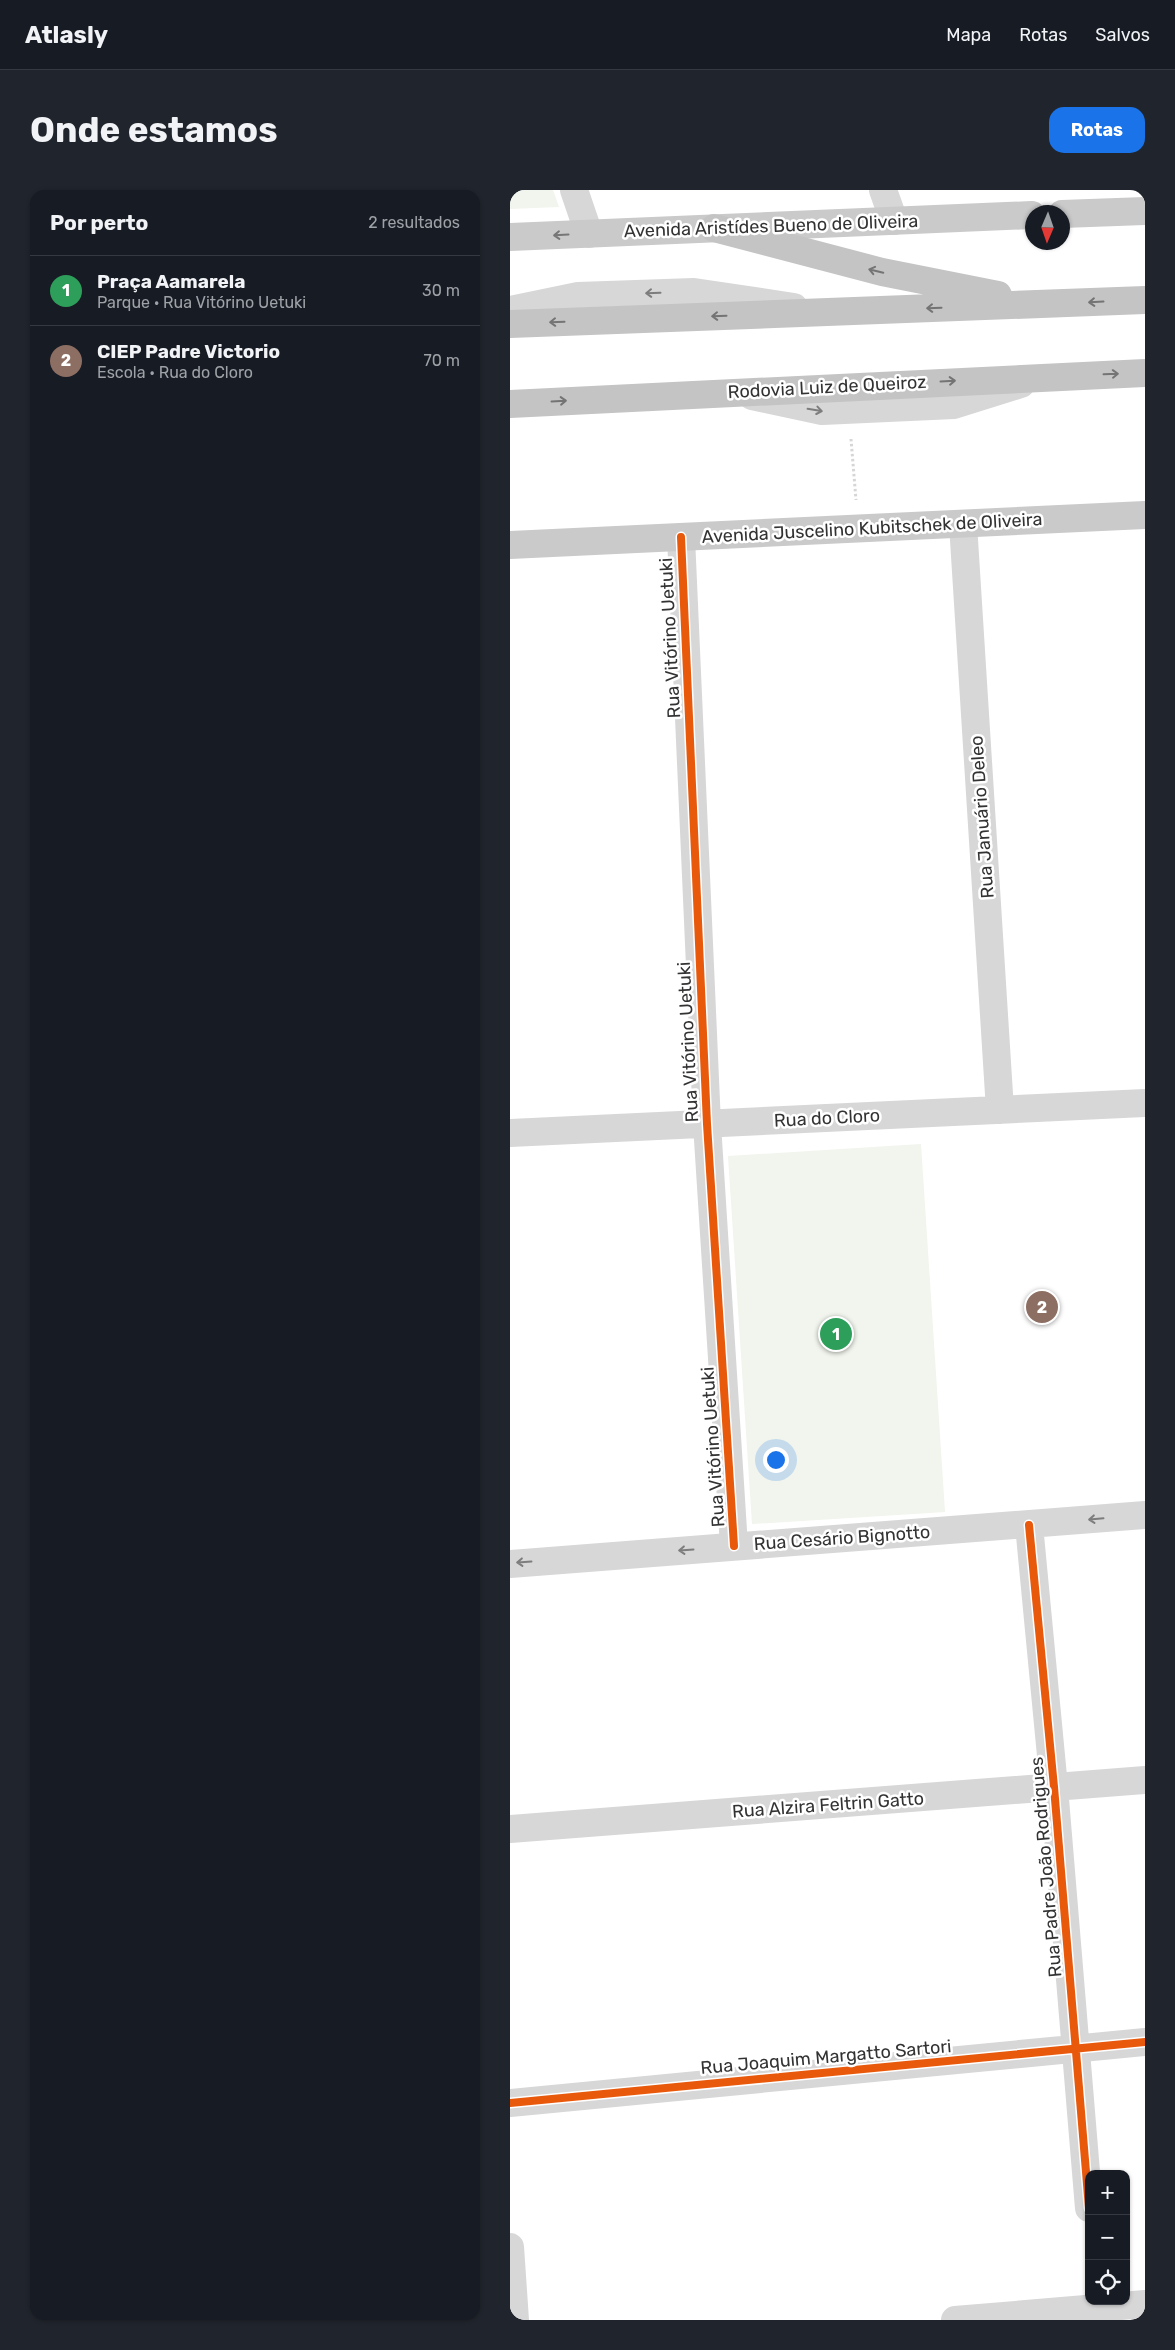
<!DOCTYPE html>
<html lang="pt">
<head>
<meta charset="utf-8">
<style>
  body { margin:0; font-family:Rubik,sans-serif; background:#20242c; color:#f1f3f6 }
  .controls { position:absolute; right:15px; bottom:15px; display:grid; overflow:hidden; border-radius:10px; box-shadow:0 1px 4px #0004 }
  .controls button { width:45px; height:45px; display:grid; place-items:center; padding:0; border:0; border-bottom:1px solid #363941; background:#171b24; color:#f1f3f6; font:25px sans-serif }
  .compass { position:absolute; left:515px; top:15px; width:45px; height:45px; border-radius:50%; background:#171b24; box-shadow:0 1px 4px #0004; rotate:182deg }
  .you { position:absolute; left:265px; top:1269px; width:18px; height:18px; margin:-12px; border:4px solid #fff; border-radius:50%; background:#1a73e8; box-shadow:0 0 0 8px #1a73e833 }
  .badge { display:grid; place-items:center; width:32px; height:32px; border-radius:50%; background:#1a73e8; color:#fff; font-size:16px; font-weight:700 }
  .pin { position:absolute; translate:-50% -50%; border:2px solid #fff; box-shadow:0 1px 5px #0006 }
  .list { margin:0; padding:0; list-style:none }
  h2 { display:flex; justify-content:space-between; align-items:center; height:65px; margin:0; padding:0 20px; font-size:21px }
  h2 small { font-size:16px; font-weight:400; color:#9ea1a6 }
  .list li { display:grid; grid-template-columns:32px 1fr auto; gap:15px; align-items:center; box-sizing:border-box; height:70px; padding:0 20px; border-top:1px solid #363941 }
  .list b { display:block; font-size:19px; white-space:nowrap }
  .list p { margin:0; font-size:16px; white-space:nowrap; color:#9ea1a6 }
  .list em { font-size:16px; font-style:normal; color:#9ea1a6 }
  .icon { flex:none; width:28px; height:28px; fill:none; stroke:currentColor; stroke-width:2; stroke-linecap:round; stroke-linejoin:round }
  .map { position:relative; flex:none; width:635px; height:2130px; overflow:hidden; border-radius:15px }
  header { display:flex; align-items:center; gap:30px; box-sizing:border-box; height:70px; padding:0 25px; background:#171b24; border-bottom:1px solid #363941 }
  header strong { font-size:24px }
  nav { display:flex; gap:28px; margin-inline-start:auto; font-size:18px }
  .intro { display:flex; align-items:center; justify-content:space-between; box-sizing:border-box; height:120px; padding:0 30px }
  h1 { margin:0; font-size:35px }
  .button { padding:12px 22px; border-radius:15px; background:#1a73e8; color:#fff; font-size:18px; font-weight:700 }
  main { display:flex; gap:30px; padding:0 30px }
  aside { flex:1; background:#171b24; border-radius:15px; box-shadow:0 1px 4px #0004 }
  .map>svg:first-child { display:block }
</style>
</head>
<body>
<header>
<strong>Atlasly</strong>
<nav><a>Mapa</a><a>Rotas</a><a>Salvos</a></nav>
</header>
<div class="intro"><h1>Onde estamos</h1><a class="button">Rotas</a></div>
<main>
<aside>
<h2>Por perto<small>2 resultados</small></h2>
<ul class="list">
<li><span class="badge" style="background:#2e9e5b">1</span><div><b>Praça Aamarela</b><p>Parque · Rua Vitórino Uetuki</p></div><em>30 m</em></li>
<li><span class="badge" style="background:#8d6e63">2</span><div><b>CIEP Padre Victorio</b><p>Escola · Rua do Cloro</p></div><em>70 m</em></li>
</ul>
</aside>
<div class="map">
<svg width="635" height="2130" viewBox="0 0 635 2130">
  <rect width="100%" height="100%" fill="#fff"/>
  <!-- green -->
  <path fill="#f1f5ed" d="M0,0H43L49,17L0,19Z
    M411,954L435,1322L242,1334L218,966Z"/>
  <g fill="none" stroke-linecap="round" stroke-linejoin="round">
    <!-- path -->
    <path stroke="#d6d6d6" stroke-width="3" stroke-dasharray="2.5 2.5" stroke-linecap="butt" d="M341,249L346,310"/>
    <!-- minor -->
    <path stroke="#d7d7d7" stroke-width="28" d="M64,0L79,44
      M373,0L384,31
      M0,120L68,106L184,102L284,117
      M242,206L312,221L444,215L511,194
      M453,334L490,920
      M171,347L197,934L224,1356
      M0,943L635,913
      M519,1335L544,1597L579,2018
      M0,1374L635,1325
      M0,1639L635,1590
      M0,1913L635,1852
      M0,2057L5,2130
      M445,2130L635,2114"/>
    <!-- major -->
    <path stroke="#cacaca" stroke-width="28" d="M552,24L635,21
      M0,47L522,25
      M0,355L635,325"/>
    <!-- highway -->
    <path stroke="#c4c4c4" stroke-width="28" d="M204,38L372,82L488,105
      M0,134L635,110
      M0,214L635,183"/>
    <!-- cycleway casing -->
    <g stroke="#fff" stroke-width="11">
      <path id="cycleway" d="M171,347L197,934L224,1356
        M519,1335L544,1597L579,2018
        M0,1913L635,1852"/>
    </g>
    <!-- cycleway -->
    <use href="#cycleway" stroke="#e8590c" stroke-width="8"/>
  </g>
  <!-- one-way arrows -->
  <defs><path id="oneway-shaft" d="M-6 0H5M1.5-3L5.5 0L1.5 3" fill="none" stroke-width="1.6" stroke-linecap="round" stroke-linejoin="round" transform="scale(1.25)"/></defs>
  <use stroke="#777" href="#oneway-shaft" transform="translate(51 45) rotate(177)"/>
  <g stroke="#747474">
    <use href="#oneway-shaft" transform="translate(366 81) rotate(-166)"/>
    <use href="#oneway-shaft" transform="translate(586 112) rotate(177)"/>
    <use href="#oneway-shaft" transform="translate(424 118) rotate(178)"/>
    <use href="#oneway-shaft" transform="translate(209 126) rotate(178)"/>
    <use href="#oneway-shaft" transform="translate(47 132) rotate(178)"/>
    <use href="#oneway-shaft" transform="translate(601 184) rotate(-2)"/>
    <use href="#oneway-shaft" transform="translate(438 191) rotate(-3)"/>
    <use href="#oneway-shaft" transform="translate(49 211) rotate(-3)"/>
  </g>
  <g stroke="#7d7d7d">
    <use href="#oneway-shaft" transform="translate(143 103) rotate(178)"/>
    <use href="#oneway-shaft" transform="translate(305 220) rotate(9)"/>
    <use href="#oneway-shaft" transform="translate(586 1329) rotate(175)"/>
    <use href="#oneway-shaft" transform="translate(176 1360) rotate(176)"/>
    <use href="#oneway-shaft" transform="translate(14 1372) rotate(176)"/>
  </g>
  <g text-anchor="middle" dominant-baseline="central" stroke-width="5" stroke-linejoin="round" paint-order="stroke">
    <!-- street labels -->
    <g font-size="18" fill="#333" stroke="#fff">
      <text transform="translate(261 36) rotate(-2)">Avenida Aristídes Bueno de Oliveira</text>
      <text transform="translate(317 197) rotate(-3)">Rodovia Luiz de Queiroz</text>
      <text transform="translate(362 338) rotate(-3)">Avenida Juscelino Kubitschek de Oliveira</text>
      <text transform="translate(160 448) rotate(-93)">Rua Vitórino Uetuki</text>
      <text transform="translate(472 627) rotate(-94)">Rua Januário Deleo</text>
      <text transform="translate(178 852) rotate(-93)">Rua Vitórino Uetuki</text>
      <text transform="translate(317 928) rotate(-3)">Rua do Cloro</text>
      <text transform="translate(203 1257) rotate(-94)">Rua Vitórino Uetuki</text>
      <text transform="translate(332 1348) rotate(-4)">Rua Cesário Bignotto</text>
      <text transform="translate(318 1615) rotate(-4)">Rua Alzira Feltrin Gatto</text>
      <text transform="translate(536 1677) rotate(-95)">Rua Padre João Rodrigues</text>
      <text transform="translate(316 1867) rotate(-5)">Rua Joaquim Margatto Sartori</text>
    </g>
  </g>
</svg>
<div class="controls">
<button>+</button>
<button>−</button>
<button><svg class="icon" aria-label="locate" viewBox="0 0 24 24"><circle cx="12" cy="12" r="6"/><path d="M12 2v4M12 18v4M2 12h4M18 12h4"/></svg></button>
</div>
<svg class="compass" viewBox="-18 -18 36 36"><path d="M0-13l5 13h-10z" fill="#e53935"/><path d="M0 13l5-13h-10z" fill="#9ea1a6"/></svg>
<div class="you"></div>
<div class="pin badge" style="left:326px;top:1144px;background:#2e9e5b">1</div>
<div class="pin badge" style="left:532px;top:1117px;background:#8d6e63">2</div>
</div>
</main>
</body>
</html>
